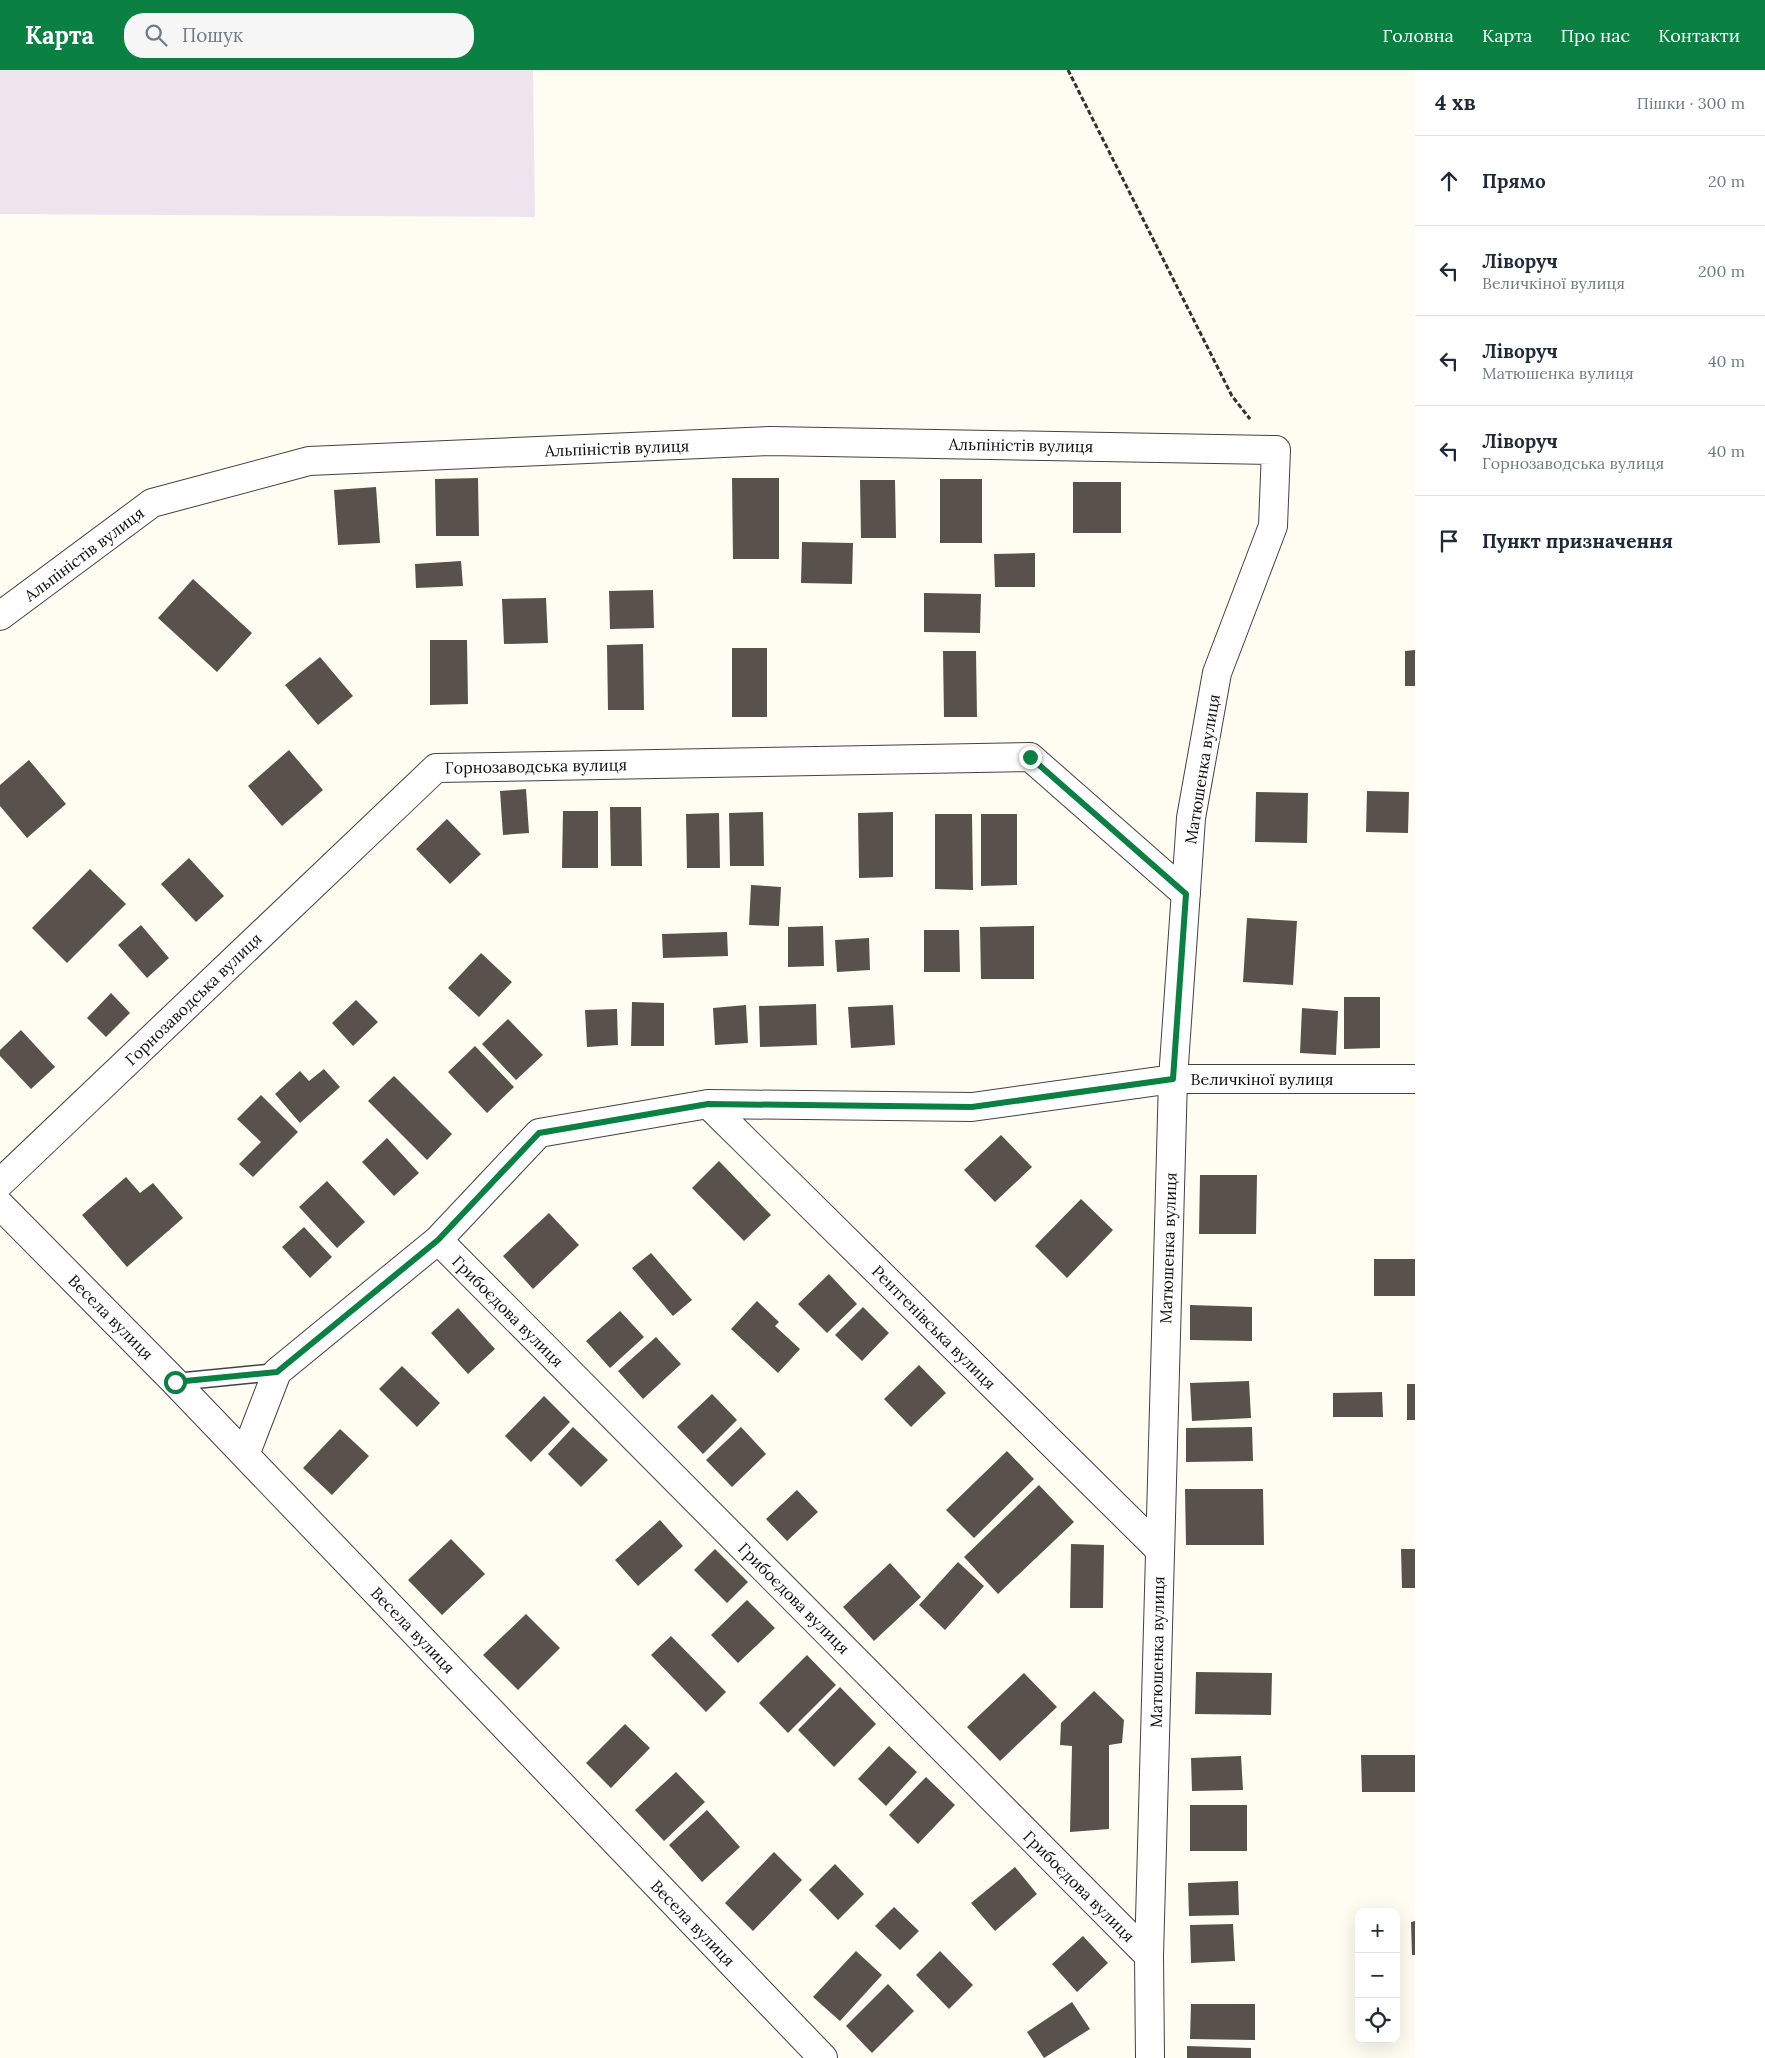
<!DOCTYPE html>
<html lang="uk">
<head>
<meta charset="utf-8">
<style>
  body { margin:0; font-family:Lora,serif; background:#f6f6f7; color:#1f2937 }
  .controls { position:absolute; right:15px; bottom:15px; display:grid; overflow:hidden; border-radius:10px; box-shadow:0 5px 20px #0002 }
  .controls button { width:45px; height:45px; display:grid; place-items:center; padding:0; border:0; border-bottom:1px solid #e0e1e3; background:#fff; color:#1f2937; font:25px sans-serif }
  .stop { position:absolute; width:15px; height:15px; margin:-11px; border:4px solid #0b8043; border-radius:50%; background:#fff }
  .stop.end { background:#0b8043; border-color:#fff; box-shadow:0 1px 5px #0008 }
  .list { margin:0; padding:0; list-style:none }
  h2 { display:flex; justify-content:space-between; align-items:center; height:65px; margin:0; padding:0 20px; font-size:21px }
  h2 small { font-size:16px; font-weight:400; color:#747a83 }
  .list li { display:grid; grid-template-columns:32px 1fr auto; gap:15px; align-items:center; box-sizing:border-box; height:90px; padding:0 20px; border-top:1px solid #e0e1e3 }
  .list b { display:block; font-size:19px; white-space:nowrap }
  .list p { margin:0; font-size:16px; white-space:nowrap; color:#747a83 }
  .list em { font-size:16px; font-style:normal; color:#747a83 }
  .icon { flex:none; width:28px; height:28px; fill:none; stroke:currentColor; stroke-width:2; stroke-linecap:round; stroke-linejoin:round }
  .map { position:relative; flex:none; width:1415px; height:1988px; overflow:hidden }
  header { display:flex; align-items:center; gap:30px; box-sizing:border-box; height:70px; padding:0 25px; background:#0b8043; color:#fff }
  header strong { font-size:24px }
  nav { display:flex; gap:28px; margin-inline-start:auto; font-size:18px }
  .search { width:350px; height:45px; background:#f6f6f7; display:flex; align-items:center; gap:12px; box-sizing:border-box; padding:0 18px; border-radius:20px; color:#747a83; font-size:19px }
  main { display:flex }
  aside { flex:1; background:#fff }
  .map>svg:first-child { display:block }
</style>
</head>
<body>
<header>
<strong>Карта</strong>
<div class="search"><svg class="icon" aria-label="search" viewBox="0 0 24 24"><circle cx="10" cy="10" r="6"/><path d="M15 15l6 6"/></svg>Пошук</div>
<nav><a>Головна</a><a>Карта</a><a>Про нас</a><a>Контакти</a></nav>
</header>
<main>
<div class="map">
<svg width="1415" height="1988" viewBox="0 0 1415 1988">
  <rect width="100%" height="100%" fill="#fffdf2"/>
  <!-- industrial -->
  <path fill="#eee4ee" d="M0,0H533L535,147L0,144Z"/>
  <!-- building -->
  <path fill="#59514b" d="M478,408L479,466H436L435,409Z
    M732,408H779V489H733Z
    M940,409H982V473H940Z
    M860,410H895L896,468H861Z
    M1073,412H1121V463H1073Z
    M376,417L380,473L338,475L334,420Z
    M802,472L853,473L852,514L801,513Z
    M1035,483V517H995L994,484Z
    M461,491L463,516L416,518L415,494Z
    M193,509L252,563L217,602L158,548Z
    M653,520L654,558L610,559L609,521Z
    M924,523L981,524L980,563L924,562Z
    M546,528L548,573L504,574L502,529Z
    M430,570H467L468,634L430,635Z
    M643,574L644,640H608L607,575Z
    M732,578H767V647H732Z
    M1415,580V616H1405V581Z
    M943,581H976L977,647H944Z
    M320,587L353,626L318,655L285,615Z
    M289,680L323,720L282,756L248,716Z
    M29,690L66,734L27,768L0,736V715Z
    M526,719L529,763L503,765L500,721Z
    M1367,721L1409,722L1408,763L1366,762Z
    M1256,722L1308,723L1307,773L1255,772Z
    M610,737H641L642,796H611Z
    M563,741H598V798H562Z
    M763,742L764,796H730L729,743Z
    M893,742V807L859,808L858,743Z
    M719,743L720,798H687L686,744Z
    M935,744H972L973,820L935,819Z
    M981,744H1017V815L981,816Z
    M447,749L481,784L450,814L416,779Z
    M189,788L224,826L196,852L161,814Z
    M90,799L126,834L67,893L32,858Z
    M751,815L781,817L779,856L749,855Z
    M1247,848L1297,851L1293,915L1243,912Z
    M141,855L169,888L147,908L118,875Z
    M823,856L824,896L788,897V857Z
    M1034,856V909H981L980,857Z
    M924,860H959L960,902H924Z
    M727,862L728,886L663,888L662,864Z
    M869,868L870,900L837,902L835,870Z
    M481,883L512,912L479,947L448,918Z
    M111,923L130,943L106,967L87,948Z
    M1344,927H1380V978L1344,979Z
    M356,930L378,952L353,976L332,953Z
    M632,932L664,933V976H631Z
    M816,934L817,975L760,977L759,936Z
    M746,935L748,973L715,975L713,938Z
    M893,935L895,975L851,978L848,937Z
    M1302,938L1338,941L1336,985L1300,983Z
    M617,939L618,975L587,977L585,940Z
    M508,949L543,985L516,1010L482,974Z
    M21,960L55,997L31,1019L0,986V980Z
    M475,976L514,1017L487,1043L448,1002Z
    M324,999L340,1017L300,1053L275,1024L300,1001L309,1011Z
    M394,1006L452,1064L427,1090L368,1031Z
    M261,1025L298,1062L253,1107L239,1094L261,1072L237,1049Z
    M1001,1065L1032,1097L995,1132L964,1100Z
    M387,1068L419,1103L394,1126L362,1092Z
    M719,1091L771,1145L744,1171L692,1118Z
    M1200,1105H1257L1256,1164H1199Z
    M126,1107L140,1123L153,1113L183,1148L127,1197L82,1145Z
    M327,1111L365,1152L337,1178L299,1137Z
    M1081,1129L1113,1160L1067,1208L1035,1176Z
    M549,1143L579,1175L533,1219L503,1186Z
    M304,1157L332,1187L310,1208L282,1177Z
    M651,1183L692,1230L673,1246L632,1198Z
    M1374,1189H1415V1226H1374Z
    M829,1204L857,1234L827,1263L798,1234Z
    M757,1231L779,1252L775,1256L800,1279L778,1303L731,1259Z
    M1190,1235L1252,1237V1271L1190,1270Z
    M863,1237L889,1263L862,1291L835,1265Z
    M458,1238L495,1279L468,1304L431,1263Z
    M620,1241L644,1267L610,1298L586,1271Z
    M656,1267L681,1294L643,1329L618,1301Z
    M919,1295L946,1323L911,1357L884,1329Z
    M402,1296L440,1333L417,1357L379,1319Z
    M1249,1311L1251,1348L1192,1351L1190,1313Z
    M1407,1314H1415V1350H1407Z
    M1382,1322L1383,1347H1333V1323Z
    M712,1324L737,1350L703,1384L677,1357Z
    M544,1326L570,1352L531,1392L505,1366Z
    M573,1357L608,1390L581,1417L548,1384Z
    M741,1357L766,1384L732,1417L706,1390Z
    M1252,1357L1253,1391L1186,1392V1358Z
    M340,1359L369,1386L332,1425L303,1398Z
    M1007,1381L1034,1409L974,1468L946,1440Z
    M1039,1415L1074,1452L998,1524L964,1487Z
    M1185,1419H1263L1264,1475H1186Z
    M797,1420L818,1442L787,1471L766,1449Z
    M660,1450L683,1476L638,1516L615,1490Z
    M451,1469L485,1504L442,1545L408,1510Z
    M1071,1474L1104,1475L1103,1538H1070Z
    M715,1479L748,1512L727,1533L694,1500Z
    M1401,1479H1415V1518H1402Z
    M958,1492L984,1516L945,1560L919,1535Z
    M890,1493L921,1527L874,1571L843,1537Z
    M747,1530L775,1558L738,1593L711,1565Z
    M526,1544L560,1578L518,1620L483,1585Z
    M671,1566L726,1622L706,1642L651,1585Z
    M807,1585L836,1615L788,1663L759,1633Z
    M1196,1602L1272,1603L1271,1645L1195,1644Z
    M1024,1603L1057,1637L1000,1691L967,1657Z
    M840,1617L876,1654L834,1697L798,1660Z
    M1094,1621L1124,1650L1122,1673L1109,1675V1759L1070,1762L1072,1676L1060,1675L1061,1653Z
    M625,1654L650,1678L611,1718L586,1693Z
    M889,1676L917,1702L886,1736L858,1709Z
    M1361,1685H1415V1722H1362Z
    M1241,1686L1243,1720L1192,1721L1191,1688Z
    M676,1702L705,1732L664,1771L635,1740Z
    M926,1707L955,1735L918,1774L889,1745Z
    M1190,1735H1247V1781H1190Z
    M707,1740L740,1777L702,1812L669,1775Z
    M774,1782L802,1810L753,1861L725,1833Z
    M835,1794L864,1824L838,1850L809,1820Z
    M1015,1797L1037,1824L995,1861L971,1833Z
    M1238,1811L1239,1845L1189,1846L1188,1813Z
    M894,1837L919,1861L900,1880L875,1856Z
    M1415,1851V1885H1412L1411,1852Z
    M1233,1854L1235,1891L1191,1893L1190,1855Z
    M1083,1866L1108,1893L1077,1922L1052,1894Z
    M856,1881L882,1905L840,1951L813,1927Z
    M940,1881L973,1915L949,1939L916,1905Z
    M888,1914L914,1941L872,1983L846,1956Z
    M1072,1932L1090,1959L1044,1988L1027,1962Z
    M1191,1934H1255V1970L1190,1969Z
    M1187,1976L1251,1978V1988H1187Z"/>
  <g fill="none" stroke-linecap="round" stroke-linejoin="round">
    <!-- lane casing -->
    <g stroke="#424242" stroke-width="19">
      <path id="lane" d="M175,1312L277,1302"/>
    </g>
    <!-- street casing -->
    <g stroke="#424242" stroke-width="30">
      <path id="street" d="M0,546L152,433L309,391L770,371L1276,380L1273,456L1217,603L1191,748L1173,1009L1149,1886L1150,1988
        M708,1034L1160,1480
        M0,1113L436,698L1030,687L1186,824
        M0,1135L175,1312L823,1988
        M438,1170L1149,1886
        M245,1385L277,1302L438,1170L539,1063L708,1034L972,1037L1173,1009H1415"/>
    </g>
    <!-- path -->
    <path stroke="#313131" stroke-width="3" stroke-dasharray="5 2.5" stroke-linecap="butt" d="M1068,0L1232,326L1250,349"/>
    <!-- lane -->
    <use href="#lane" stroke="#fff" stroke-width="16"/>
    <!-- street -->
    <use href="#street" stroke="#fff" stroke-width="28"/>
  </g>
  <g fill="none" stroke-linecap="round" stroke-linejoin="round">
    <!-- route -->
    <path stroke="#0b8043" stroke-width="6" d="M175,1312L277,1302L438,1170L539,1063L708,1034L972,1037L1173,1009L1186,824L1030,687"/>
  </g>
  <g text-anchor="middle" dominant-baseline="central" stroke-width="5" stroke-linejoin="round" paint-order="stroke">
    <!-- street labels -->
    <g font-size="16" fill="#0f0f0f" stroke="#fff">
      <text transform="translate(1021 375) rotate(1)">Альпіністів вулиця</text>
      <text transform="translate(617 378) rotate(-2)">Альпіністів вулиця</text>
      <text transform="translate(84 484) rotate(-37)">Альпіністів вулиця</text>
      <text transform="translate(536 696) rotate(-1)">Горнозаводська вулиця</text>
      <text transform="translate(1202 699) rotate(-81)">Матюшенка вулиця</text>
      <text transform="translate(193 929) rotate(-44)">Горнозаводська вулиця</text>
      <text x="1262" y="1009">Величкіної вулиця</text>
      <text transform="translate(1168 1178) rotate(-88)">Матюшенка вулиця</text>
      <text transform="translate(508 1241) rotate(45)">Грибоєдова вулиця</text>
      <text transform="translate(111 1247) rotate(45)">Весела вулиця</text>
      <text transform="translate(934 1257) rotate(45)">Рентгенівська вулиця</text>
      <text transform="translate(794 1528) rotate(45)">Грибоєдова вулиця</text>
      <text transform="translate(413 1560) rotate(46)">Весела вулиця</text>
      <text transform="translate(1157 1582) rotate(-89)">Матюшенка вулиця</text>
      <text transform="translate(1079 1816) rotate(45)">Грибоєдова вулиця</text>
      <text transform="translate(693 1853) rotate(46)">Весела вулиця</text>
    </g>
  </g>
</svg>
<div class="controls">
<button>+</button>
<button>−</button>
<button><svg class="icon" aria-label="locate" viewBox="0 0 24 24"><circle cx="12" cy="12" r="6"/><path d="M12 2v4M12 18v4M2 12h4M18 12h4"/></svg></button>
</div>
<div class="stop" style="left:175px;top:1312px"></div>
<div class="stop end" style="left:1030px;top:687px"></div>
</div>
<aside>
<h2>4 хв<small>Пішки · 300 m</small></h2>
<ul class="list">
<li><svg class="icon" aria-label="ahead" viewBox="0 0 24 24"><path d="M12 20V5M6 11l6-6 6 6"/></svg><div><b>Прямо</b></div><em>20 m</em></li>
<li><svg class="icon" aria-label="left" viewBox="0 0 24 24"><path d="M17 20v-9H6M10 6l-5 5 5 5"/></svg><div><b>Ліворуч</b><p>Величкіної вулиця</p></div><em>200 m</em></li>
<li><svg class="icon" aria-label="left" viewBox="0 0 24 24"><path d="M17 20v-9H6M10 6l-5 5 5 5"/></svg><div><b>Ліворуч</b><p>Матюшенка вулиця</p></div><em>40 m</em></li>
<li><svg class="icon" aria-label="left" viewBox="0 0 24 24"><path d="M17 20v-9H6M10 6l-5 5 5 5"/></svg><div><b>Ліворуч</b><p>Горнозаводська вулиця</p></div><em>40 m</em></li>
<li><svg class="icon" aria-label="arrive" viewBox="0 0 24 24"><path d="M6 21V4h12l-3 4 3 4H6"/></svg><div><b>Пункт призначення</b></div></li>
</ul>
</aside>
</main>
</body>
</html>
